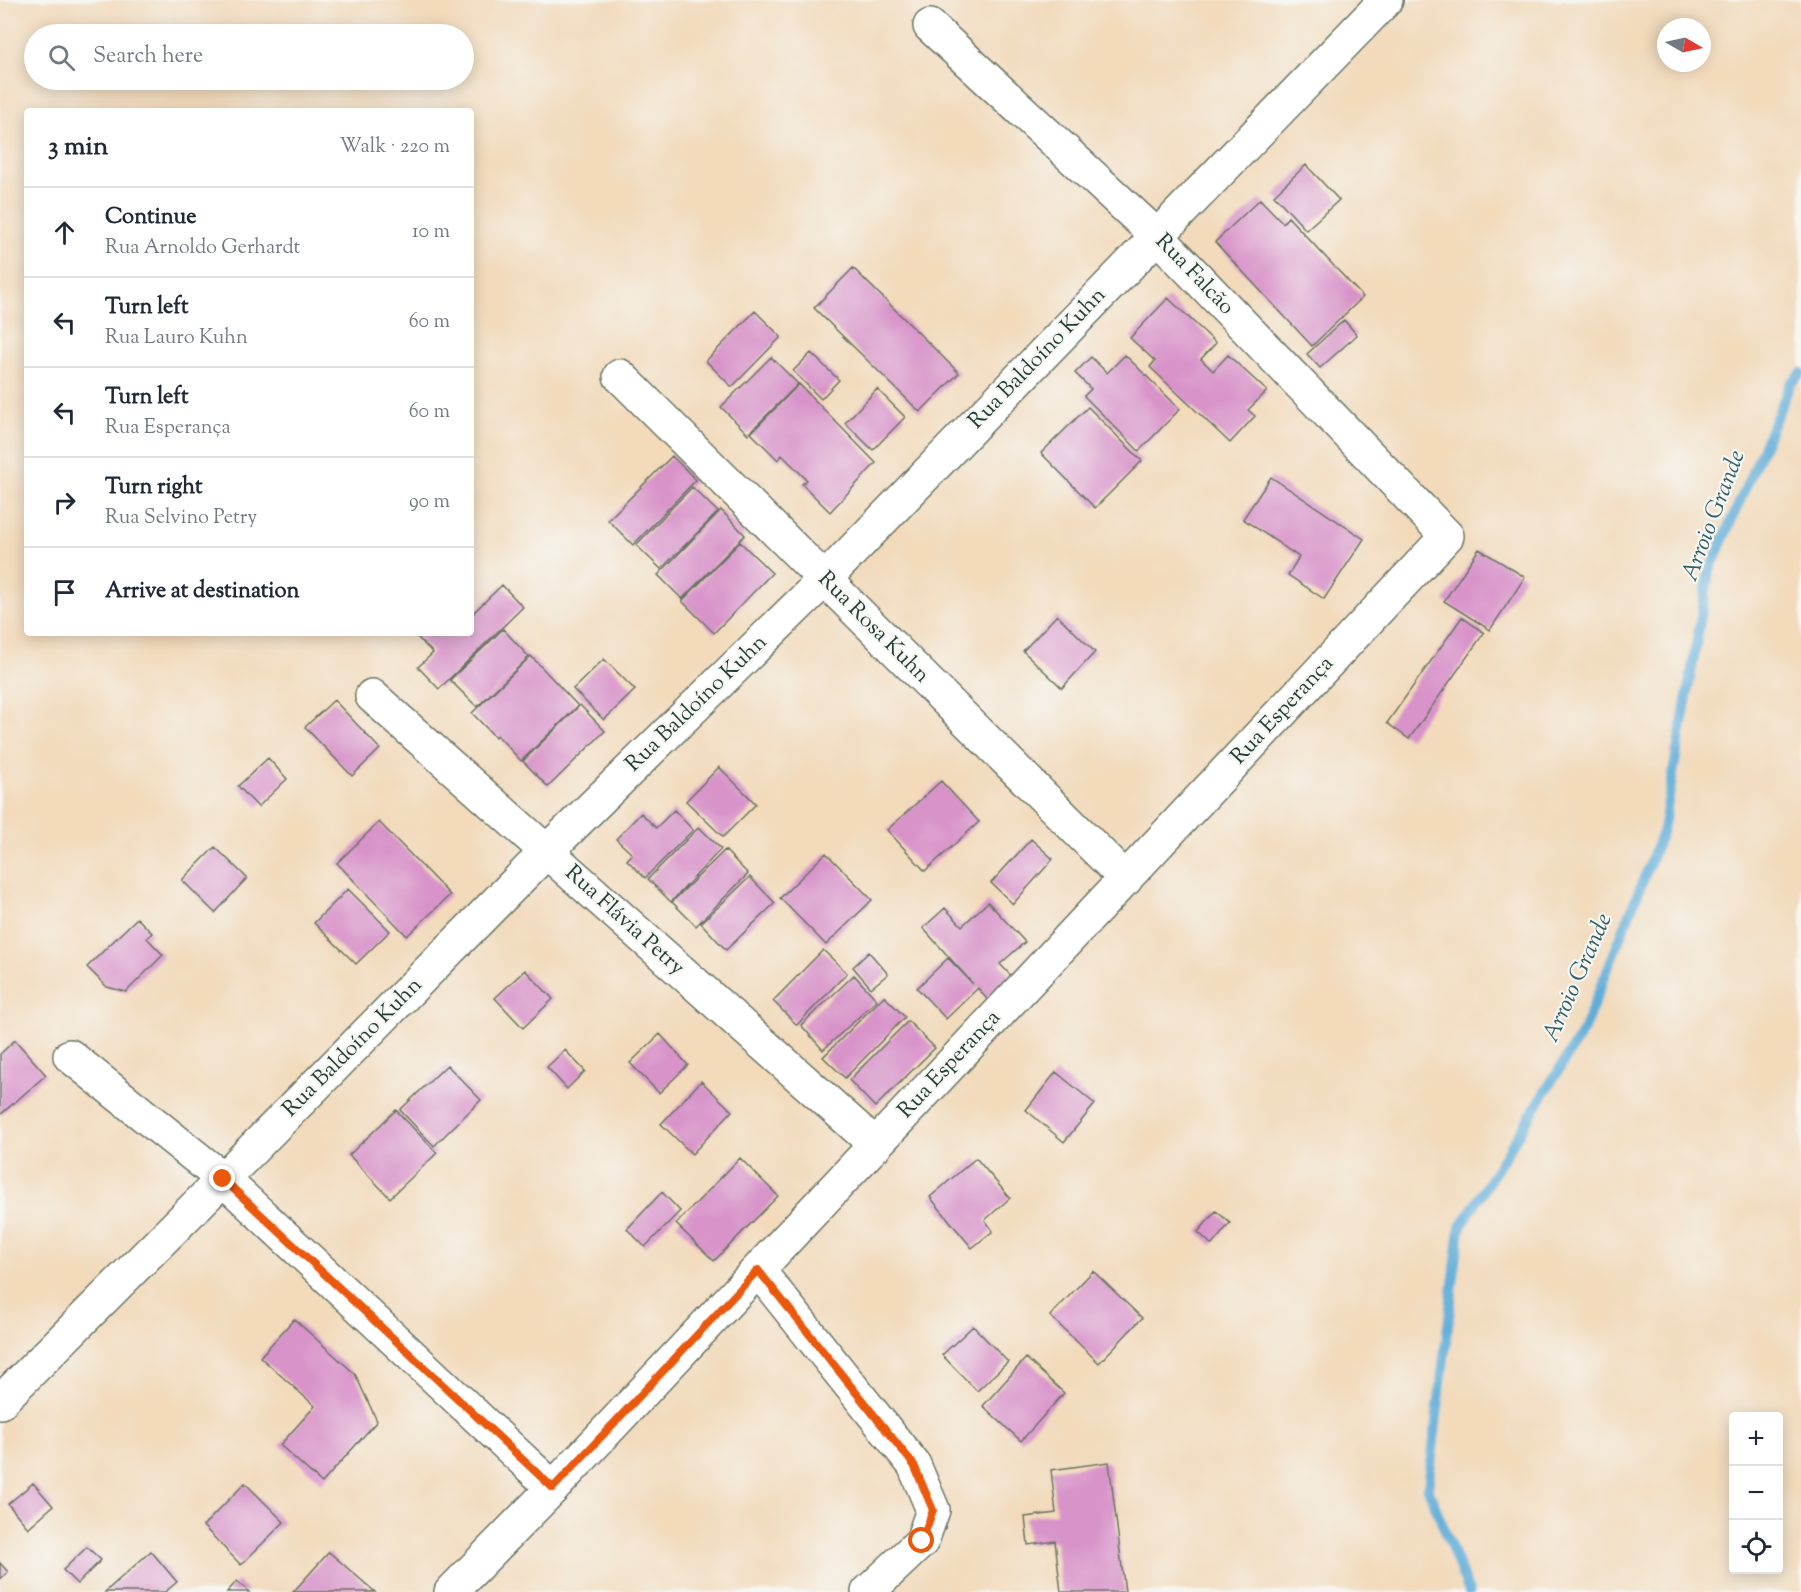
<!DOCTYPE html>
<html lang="en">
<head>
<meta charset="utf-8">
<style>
  body { margin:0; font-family:"Sorts Mill Goudy",serif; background:#f6f6f7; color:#1f2937 }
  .controls { position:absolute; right:18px; bottom:18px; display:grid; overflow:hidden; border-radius:6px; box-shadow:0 3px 15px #0003 }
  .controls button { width:54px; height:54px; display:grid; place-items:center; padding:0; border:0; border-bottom:2px solid #e0e1e3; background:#fff; color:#1f2937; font:30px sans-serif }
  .compass { position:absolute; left:1657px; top:18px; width:54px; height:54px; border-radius:50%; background:#fff; box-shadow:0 3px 15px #0003; rotate:99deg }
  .stop { position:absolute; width:18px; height:18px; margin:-14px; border:4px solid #ea580c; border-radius:50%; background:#fff }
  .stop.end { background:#ea580c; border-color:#fff; box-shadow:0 2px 6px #0008 }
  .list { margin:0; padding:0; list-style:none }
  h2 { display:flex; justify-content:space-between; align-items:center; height:78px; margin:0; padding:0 24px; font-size:26px }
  h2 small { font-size:20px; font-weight:400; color:#747a83 }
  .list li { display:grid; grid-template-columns:39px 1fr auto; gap:18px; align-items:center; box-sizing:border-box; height:90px; padding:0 24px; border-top:2px solid #e0e1e3 }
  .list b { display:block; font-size:22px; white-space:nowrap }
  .list p { margin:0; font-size:20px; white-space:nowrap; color:#747a83 }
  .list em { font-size:20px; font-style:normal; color:#747a83 }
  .icon { flex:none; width:33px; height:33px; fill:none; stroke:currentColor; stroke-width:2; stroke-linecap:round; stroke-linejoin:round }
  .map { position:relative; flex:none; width:1801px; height:1592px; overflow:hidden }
  .search { position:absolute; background:#fff; box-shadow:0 3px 15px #0003; left:24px; top:24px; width:450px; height:66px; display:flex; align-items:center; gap:15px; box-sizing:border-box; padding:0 21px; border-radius:33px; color:#747a83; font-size:22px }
  .panel { position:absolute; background:#fff; box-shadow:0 3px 15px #0003; left:24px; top:108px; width:450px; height:528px; border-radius:6px }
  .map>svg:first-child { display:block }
</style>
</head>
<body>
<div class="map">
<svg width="1801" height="1592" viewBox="0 0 1801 1592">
  <rect width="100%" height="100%" fill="#f6f6f2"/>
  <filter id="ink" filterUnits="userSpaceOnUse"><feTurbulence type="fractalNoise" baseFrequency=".0167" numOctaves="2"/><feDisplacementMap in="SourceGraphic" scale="12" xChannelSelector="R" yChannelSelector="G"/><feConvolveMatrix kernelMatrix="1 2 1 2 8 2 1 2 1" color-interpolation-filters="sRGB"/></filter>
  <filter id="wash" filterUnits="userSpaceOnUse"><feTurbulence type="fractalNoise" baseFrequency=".008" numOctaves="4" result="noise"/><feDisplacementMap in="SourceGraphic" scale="24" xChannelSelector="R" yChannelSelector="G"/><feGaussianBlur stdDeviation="1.35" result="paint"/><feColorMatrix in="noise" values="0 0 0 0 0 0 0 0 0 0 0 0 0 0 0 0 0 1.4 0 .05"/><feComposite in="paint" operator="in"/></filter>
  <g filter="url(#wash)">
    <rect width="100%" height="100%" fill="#f2dabb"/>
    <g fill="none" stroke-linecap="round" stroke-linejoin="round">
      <!-- stream -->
      <path stroke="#5fadd9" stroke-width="10" d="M1469,1592L1428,1488L1460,1228L1583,1031L1663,830L1709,572L1791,383L1801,373"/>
    </g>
    <g id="blocks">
      <!-- building -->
      <path fill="#d893c9" d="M1306,165L1339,200L1306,230L1274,195Z
        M1260,199L1283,223L1288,217L1363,297L1312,346L1215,242Z
        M853,268L959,373L920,412L814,308Z
        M1168,298L1216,343L1201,359L1213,371L1228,355L1267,391L1248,410L1255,416L1230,443L1150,367L1155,361L1130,338Z
        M755,311L781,337L732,387L706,361Z
        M1344,320L1357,335L1320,368L1307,354Z
        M811,353L839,380L821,399L793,371Z
        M1125,355L1180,409L1139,451L1084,396L1091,389L1075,373L1091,357L1107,373Z
        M771,357L798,384L748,434L721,407Z
        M799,384L876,463L830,512L802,484L807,480L782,455L778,460L751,433Z
        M877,389L905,417L873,450L845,423Z
        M1088,407L1142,461L1095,508L1041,453Z
        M672,456L696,480L633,545L608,520Z
        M1271,477L1364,539L1324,599L1288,575L1299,557L1243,519Z
        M692,487L718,512L661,569L636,545Z
        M721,510L745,535L682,599L658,575Z
        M740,542L772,573L714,633L682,601Z
        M1479,549L1525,577L1490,630L1444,601Z
        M502,585L523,607L439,689L418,667L433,653L413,633H471V610L473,613Z
        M1057,615L1095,652L1062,688L1023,651Z
        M1462,617L1484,633L1409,739L1387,723Z
        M503,629L529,657L477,707L450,680Z
        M531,656L578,706L521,761L497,735L495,737L472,713Z
        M604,659L635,690L604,720L573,689Z
        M334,700L380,749L352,776L305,727Z
        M580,705L605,731L548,787L523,761Z
        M268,758L287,779L258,807L238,786Z
        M719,767L756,804L723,837L686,801Z
        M941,781L979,822L925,871L887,830Z
        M674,810L693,830L645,878L627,860L632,854L616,839L641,813L656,828Z
        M379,822L450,895L407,936L337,863Z
        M699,827L721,849L671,902L648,879Z
        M1031,839L1053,859L1013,904L991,883Z
        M215,847L247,878L215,913L182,880Z
        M725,850L748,874L696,926L672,902Z
        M826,853L872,900L826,945L780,898Z
        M750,877L775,903L726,950L701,923Z
        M348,889L390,931L356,964L314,923Z
        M988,902L1025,942L1000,964L1014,979L989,1002L978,988L946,1019L917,988L948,958L973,984L923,928L945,908L962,926Z
        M137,918L152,933L147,938L163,955L126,992L107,987L87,967Z
        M823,950L847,973L797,1025L773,1001Z
        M869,952L888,974L871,988L853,967Z
        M525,970L553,999L523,1028L495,998Z
        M854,975L877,1000L823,1050L801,1025Z
        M884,996L905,1017L845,1078L823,1057Z
        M908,1021L935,1048L875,1107L849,1080Z
        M660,1034L688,1065L659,1093L630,1063Z
        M15,1040L46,1075L0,1115V1054Z
        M565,1050L585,1071L567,1089L547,1067Z
        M447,1065L481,1100L434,1146L400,1110Z
        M1056,1072L1095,1104L1064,1142L1026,1110Z
        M701,1081L732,1111L692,1154L661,1124Z
        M396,1110L437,1153L390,1198L349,1155Z
        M740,1158L778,1196L714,1261L676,1224Z
        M976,1158L1010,1198L985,1220L993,1231L972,1248L930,1197Z
        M662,1192L680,1211L645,1247L627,1229Z
        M1216,1211L1230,1223L1212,1245L1198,1232Z
        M1093,1271L1142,1318L1099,1363L1050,1316Z
        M294,1319L355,1374L377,1421L322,1483L280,1445L315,1406L260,1357Z
        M973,1326L1008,1362L977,1391L942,1355Z
        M1026,1358L1064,1393L1021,1441L983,1406Z
        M1109,1462L1125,1592H1061L1055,1541L1028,1545L1025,1517L1056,1513L1051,1470Z
        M33,1483L53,1506L28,1528L8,1504Z
        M245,1483L284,1522L241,1565L203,1526Z
        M87,1547L101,1560L77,1584L63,1570Z
        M151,1551L177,1582L165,1592H105Z
        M329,1552L375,1592H293Z
        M0,1563L8,1572L0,1579Z
        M237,1581L249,1592H227Z"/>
    </g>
  </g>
  <g filter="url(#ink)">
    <use href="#blocks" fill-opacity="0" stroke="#697463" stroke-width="1.5"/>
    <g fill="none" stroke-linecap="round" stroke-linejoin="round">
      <!-- minor casing -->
      <g stroke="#697463" stroke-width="36">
        <path id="minor" d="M620,376L1126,879
          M372,696L876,1145
          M758,1270L914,1465L933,1510L922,1541L868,1592
          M0,1402L223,1179L70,1056
          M553,1488L1447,536L1157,236L930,26"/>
      </g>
      <!-- tertiary casing -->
      <g stroke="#697463" stroke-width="36">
        <path id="tertiary" d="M451,1592L553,1488L223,1179L546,852L824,580L1386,0"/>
      </g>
      <!-- minor -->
      <use href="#minor" stroke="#fff" stroke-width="33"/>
      <!-- tertiary -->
      <use href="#tertiary" stroke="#fff" stroke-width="33"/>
    </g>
  </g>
  <g fill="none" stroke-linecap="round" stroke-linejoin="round" filter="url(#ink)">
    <!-- route -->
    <path stroke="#ea580c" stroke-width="8" d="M223,1179L553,1488L758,1270L914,1465L933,1510L922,1541"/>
  </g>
  <g text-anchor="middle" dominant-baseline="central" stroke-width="4.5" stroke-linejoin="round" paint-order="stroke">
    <!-- street labels -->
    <g font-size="22" fill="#1f3d34" stroke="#f6f6f2">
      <text transform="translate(1194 275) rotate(46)">Rua Falcão</text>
      <text transform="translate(1038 359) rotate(-46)">Rua Baldoíno Kuhn</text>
      <text transform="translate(873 628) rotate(45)">Rua Rosa Kuhn</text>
      <text transform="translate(697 704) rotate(-44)">Rua Baldoíno Kuhn</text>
      <text transform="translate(1283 711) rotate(-47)">Rua Esperança</text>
      <text transform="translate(624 921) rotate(42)">Rua Flávia Petry</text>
      <text transform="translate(353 1048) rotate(-45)">Rua Baldoíno Kuhn</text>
      <text transform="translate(950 1065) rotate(-47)">Rua Esperança</text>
    </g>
    <!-- water labels -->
    <g font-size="24" font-style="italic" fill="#325f66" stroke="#f6f6f2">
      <text transform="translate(1714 516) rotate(-69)">Arroio Grande</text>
      <text transform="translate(1578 978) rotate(-66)">Arroio Grande</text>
    </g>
  </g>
</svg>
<div class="controls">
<button>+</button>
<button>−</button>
<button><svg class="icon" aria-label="locate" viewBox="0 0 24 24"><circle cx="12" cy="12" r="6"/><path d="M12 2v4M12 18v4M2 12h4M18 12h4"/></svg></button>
</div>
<svg class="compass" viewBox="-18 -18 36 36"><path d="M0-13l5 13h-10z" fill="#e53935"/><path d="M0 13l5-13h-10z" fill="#747a83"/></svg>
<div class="stop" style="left:922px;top:1541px"></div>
<div class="stop end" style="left:223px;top:1179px"></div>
<div class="search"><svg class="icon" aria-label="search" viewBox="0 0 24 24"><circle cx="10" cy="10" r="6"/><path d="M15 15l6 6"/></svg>Search here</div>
<section class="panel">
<h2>3 min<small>Walk · 220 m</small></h2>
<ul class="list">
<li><svg class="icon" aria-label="ahead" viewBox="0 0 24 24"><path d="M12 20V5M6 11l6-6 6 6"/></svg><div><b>Continue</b><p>Rua Arnoldo Gerhardt</p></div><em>10 m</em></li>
<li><svg class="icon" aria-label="left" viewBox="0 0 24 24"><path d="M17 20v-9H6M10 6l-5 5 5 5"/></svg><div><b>Turn left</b><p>Rua Lauro Kuhn</p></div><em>60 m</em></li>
<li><svg class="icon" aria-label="left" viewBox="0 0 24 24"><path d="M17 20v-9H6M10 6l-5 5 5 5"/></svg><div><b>Turn left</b><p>Rua Esperança</p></div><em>60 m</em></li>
<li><svg class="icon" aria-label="right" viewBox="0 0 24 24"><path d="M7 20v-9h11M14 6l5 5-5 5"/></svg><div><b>Turn right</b><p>Rua Selvino Petry</p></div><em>90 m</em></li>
<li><svg class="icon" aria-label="arrive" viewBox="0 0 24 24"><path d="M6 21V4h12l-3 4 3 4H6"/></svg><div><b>Arrive at destination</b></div></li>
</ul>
</section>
</div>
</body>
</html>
